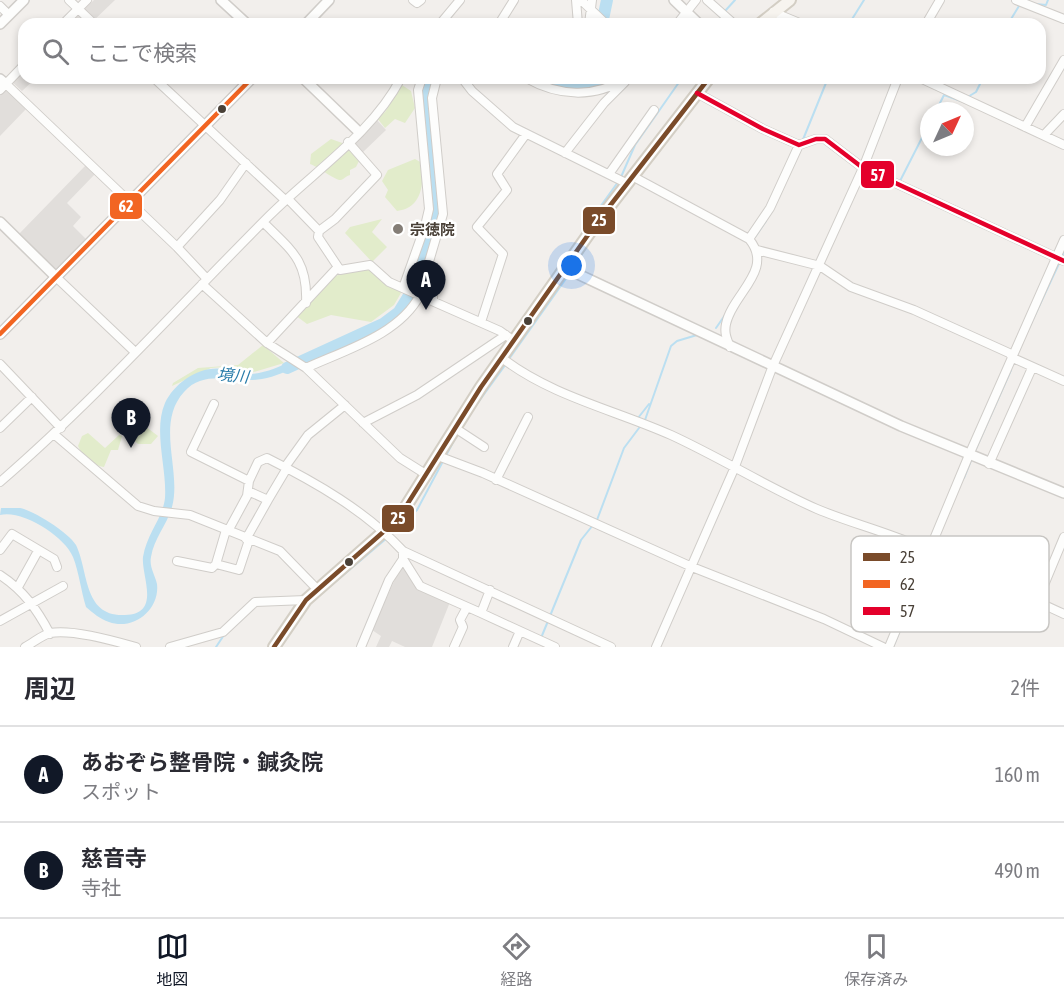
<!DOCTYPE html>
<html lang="ja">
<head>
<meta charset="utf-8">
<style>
  body { margin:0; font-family:"Asap Condensed","Noto Sans JP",sans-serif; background:#f2f2f3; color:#2b2b33 }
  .compass { position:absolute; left:920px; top:102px; width:54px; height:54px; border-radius:50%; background:#fff; box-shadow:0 3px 9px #0003; rotate:46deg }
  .you { position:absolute; left:572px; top:266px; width:21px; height:21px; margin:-15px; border:4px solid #fff; border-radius:50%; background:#1a73e8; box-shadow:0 0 0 9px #1a73e833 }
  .badge { display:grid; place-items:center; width:39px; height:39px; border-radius:50%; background:#111827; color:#fff; font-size:20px; font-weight:700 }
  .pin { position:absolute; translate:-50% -50px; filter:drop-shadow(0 2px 3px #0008) }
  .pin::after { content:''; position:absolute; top:32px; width:21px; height:18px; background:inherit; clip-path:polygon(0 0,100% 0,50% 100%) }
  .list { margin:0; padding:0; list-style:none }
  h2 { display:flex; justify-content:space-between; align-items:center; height:78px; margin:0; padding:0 24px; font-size:26px }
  h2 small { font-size:20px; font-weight:400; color:#7c7c81 }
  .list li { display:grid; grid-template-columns:39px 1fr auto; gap:18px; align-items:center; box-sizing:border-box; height:96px; padding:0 24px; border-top:2px solid #e1e1e2 }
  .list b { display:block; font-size:22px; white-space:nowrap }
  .list p { margin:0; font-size:20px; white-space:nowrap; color:#7c7c81 }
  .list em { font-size:20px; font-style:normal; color:#7c7c81 }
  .icon { flex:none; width:33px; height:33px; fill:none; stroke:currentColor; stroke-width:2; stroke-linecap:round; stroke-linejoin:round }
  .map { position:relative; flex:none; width:1064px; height:647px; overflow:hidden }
  .search { position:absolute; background:#fff; box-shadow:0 3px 9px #0003; left:18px; right:18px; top:18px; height:66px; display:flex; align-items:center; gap:15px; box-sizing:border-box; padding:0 21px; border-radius:18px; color:#7c7c81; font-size:22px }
  .sheet { height:270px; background:#fff }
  nav { display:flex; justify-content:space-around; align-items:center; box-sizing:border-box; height:84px; border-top:2px solid #e1e1e2; background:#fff; font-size:16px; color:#7c7c81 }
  nav a { display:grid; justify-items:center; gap:3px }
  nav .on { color:#111827 }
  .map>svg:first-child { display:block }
</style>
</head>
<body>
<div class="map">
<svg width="1064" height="647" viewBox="0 0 1064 647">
  <rect width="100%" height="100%" fill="#f2efec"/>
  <!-- green -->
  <path fill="#e2eccb" d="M402,85L411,91L415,108L405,123L395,119L385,128L377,118L385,112Z
    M331,139L348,145L360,159L356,167L350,170V175C346,176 344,179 341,180C336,181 317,166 310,164L311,154Z
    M415,159L422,163C424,184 422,208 397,211L385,197L388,190L382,181L388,170Z
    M382,219L372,232L387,247L372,262L345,233L350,227Z
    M366,267L400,290L401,293L394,305L371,322L331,315L307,324L295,315L335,276Z
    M263,345L284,363L247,374L223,367L211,368L172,386L173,383L198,368L238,365Z
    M137,420L158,436L151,444H138L131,438L133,436L128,429Z
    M88,433L105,448L119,435L122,436L118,450H111L104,467C93,466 82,455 78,446L82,436Z"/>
  <!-- parking -->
  <path fill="#e1dedb" d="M94,0H115L90,24H70Z
    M24,70V78H36L22,91L12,82Z
    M7,89L27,108L0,136V94Z
    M376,119L386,130L362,153L352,142Z
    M86,165L95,174L67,203L81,217L73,226L87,240L58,269H55L19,234Z
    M402,564L419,589L450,602L432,647H405L392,641L389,647H376L381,636L372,630Z"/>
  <!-- water -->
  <path fill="#bbdff1" d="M293,360L301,365C288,370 275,377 262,379C235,384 205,368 184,392C155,424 182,470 172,507C167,525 154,538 151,557C149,567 155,575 157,584C160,610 133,631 109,622C100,619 93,613 86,607C81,591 79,572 73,557C65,536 21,509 0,515L1,508C7,508 14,508 20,508C33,510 69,533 76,545C89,572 83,617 125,615C162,614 141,576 143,557C147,533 163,518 165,498C167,468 153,431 165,403C175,382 200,365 224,369C233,370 241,375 251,374C265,373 280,367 293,360Z"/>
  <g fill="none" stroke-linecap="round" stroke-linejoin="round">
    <!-- stream -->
    <path stroke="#bbdff1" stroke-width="2" d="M1036,4L1046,5L1048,0
      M725,11L735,0
      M716,24L722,16
      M849,24L864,0
      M1008,24L1019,6
      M966,98L976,92L983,78
      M936,111L944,95L961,101
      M802,142L828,78
      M621,177L635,145L682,78
      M900,181L929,124
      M587,225L618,182
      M755,237L766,221
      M573,268L592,238
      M716,328L725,315
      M1027,332L1064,253
      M509,359L570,273
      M474,408L506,364
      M638,418L649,404
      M974,453L1011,370
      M964,478L972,458
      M391,534L417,510L458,433
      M309,604L387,538
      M550,616L581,540L597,520L624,448L645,420L671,346L677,341L697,335
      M541,638L548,621
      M216,647L224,635
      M893,647L927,566"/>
    <!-- river -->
    <path stroke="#bbdff1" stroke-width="12" d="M602,24L607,0
      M538,78C560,89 584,91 606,78
      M287,368L383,324L399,312L410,294L436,213L425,89L429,78"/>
    <!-- minor casing -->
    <g stroke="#d0cdc9" stroke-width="10">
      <path id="minor" d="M69,0L94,24
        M413,0L417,3L421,0
        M576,0L578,24
        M581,0L606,24
        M707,0L734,24
        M1016,0L1064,19
        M0,6L9,15
        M773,12L802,24
        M63,24L87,0
        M440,24L460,0
        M499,24L514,0
        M589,24L592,0
        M677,24L696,0
        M926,24L940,0
        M154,78L285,200
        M462,78L472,91L513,127L626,183
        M526,78C558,96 594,99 626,78
        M556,78H585
        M920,78L1064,145
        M6,84L177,247L207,279
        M0,90L24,65
        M697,93L763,129L799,145L816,139H825L863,168L1064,261
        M1025,127L1064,60
        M1044,135L1064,114
        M565,153L604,103L625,82
        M609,174L654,110
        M632,176L749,239C775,270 732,294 726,324C724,333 727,339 730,347
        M288,199L319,231L318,237L340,270L370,265L389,282L500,331L514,341
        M263,222C291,250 308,260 306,303
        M319,231L335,219L377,175L348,142
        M749,239L770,208L799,145
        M177,247L220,200L246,163
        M757,250L820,266L851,287L914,310L1009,353L1013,358L1064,381
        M56,277L135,352
        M202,284L267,343L306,368L400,458L427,475
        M403,288L425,226L429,209L418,90L422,78
        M433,301V278L428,265L443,214L432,98L437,78
        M481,322L503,254L477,227L507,190L497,174L526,134
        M267,343L337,268
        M502,358C551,396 615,410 671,435C721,458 767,487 817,509C848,522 880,530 911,543C963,565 1013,591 1064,614
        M0,364L61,428
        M306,368C345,350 399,335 420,295
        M214,404L191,452L249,481
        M363,423L417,395L506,335
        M0,428L32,397
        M455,428L484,447
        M55,435L138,506L154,511L190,515L280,551L317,589
        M438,456L483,473L692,567L824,619L883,647
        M989,464L1032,368
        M285,467L308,435L345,405
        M496,480L528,417
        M0,482C96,399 180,305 269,216C313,172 372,134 401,78
        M248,491L268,500L287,468
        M228,531L247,496L249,481L258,462L267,458C315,482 366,511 403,551L611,647
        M246,539L268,500
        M0,550L12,534L54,559L57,567
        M403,559L420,586L481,613
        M177,561L212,568L216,564L226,530
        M216,564L239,570L249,540
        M0,575C23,590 37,609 50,634
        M18,587L38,551
        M490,590L481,613L520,631L513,647
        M1037,602L1064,537
        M0,621L63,586
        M520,631L555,647
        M25,647C33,643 42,635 50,633C73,629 114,641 136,647
        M170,647L223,632L255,602L306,600
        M361,647L389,580L403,559V551
        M454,647L463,627L460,620L467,607
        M656,647L734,469L772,368L863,168L898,78
        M889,647L969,455L1064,240"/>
    </g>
    <!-- tertiary casing -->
    <g stroke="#d0cdc9" stroke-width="12">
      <path id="tertiary" d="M221,0L247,24
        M674,0L699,24
        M0,24L24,0
        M306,24L329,0
        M303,78L359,132
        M0,79L6,84
        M0,222L56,277
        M565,268L901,426L1064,493
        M0,334L252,78"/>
    </g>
    <!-- secondary casing -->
    <g stroke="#d3cec4" stroke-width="14">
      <path id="secondary" d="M760,24L790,0
        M274,647L306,600L398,519L481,387L595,225L709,78"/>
    </g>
    <!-- minor -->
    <use href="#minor" stroke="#fdfdfc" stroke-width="8"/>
    <!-- tertiary -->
    <use href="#tertiary" stroke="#fdfdfc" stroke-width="9"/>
    <!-- secondary -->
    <use href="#secondary" stroke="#f7f4ef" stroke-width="10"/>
    <!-- bus-1 casing -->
    <g stroke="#fff" stroke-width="9">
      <path id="bus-1" d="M274,647L306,600L398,519L481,387L595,225L709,78"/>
    </g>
    <!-- bus-2 casing -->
    <g stroke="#fff" stroke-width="9">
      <path id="bus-2" d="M0,334L252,78"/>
    </g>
    <!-- bus-3 casing -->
    <g stroke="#fff" stroke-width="9">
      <path id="bus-3" d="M697,93L763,129L799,145L816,139H825L863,168L1064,261"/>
    </g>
    <!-- bus-1 -->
    <use href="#bus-1" stroke="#7a4b2a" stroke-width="4.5"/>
    <!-- bus-2 -->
    <use href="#bus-2" stroke="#f26522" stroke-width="4.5"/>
    <!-- bus-3 -->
    <use href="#bus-3" stroke="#e4002b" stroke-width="4.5"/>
  </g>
  <!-- markers -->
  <g fill="#494037" stroke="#fff" stroke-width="2">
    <circle cx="222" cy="109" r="5"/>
    <circle cx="528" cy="321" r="5"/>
    <circle cx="349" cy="562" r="5"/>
  </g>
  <circle fill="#847d76" stroke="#fff" stroke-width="2" cx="398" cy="229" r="6"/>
  <g text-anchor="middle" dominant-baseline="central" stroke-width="5" stroke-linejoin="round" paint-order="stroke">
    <!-- poi labels -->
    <g font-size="15" font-weight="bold" fill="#494037" stroke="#fff" text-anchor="start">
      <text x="410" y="229">宗徳院</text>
    </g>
    <!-- water labels -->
    <g font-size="16" font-style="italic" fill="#287ba9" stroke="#fff">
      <text transform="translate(233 375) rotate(6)">境川</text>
    </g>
  </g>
  <!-- legend -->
  <rect x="851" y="536" width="198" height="96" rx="9" fill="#fff" stroke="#c8c6c3" stroke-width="1.5"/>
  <rect x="863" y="553" width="27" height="8" fill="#7a4b2a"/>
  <rect x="863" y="580" width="27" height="8" fill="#f26522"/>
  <rect x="863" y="607" width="27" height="8" fill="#e4002b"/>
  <g font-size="16" fill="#494037">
    <text x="900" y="563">25</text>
    <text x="900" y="590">62</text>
    <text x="900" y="617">57</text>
  </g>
  <g stroke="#fff" stroke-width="2">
    <rect x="860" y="160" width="35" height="29" rx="6" fill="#e4002b"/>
    <rect x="109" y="192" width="34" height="28" rx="6" fill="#f26522"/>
    <rect x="582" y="206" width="34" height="29" rx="6" fill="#7a4b2a"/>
    <rect x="381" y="504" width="34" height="29" rx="6" fill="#7a4b2a"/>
  </g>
  <g font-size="16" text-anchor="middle" font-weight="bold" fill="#fff">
    <text x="878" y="181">57</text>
    <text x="126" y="212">62</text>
    <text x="599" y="226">25</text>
    <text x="398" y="524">25</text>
  </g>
</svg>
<svg class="compass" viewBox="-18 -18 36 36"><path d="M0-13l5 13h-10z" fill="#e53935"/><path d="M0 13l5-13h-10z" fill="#7c7c81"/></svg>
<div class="you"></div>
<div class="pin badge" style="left:426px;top:310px">A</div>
<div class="pin badge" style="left:131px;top:448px">B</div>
<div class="search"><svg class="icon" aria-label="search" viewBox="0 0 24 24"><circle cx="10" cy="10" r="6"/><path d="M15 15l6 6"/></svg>ここで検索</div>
</div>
<section class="sheet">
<h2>周辺<small>2件</small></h2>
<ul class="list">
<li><span class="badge">A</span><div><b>あおぞら整骨院・鍼灸院</b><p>スポット</p></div><em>160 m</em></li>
<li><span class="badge">B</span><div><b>慈音寺</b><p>寺社</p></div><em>490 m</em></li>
</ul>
</section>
<nav>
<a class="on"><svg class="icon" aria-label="map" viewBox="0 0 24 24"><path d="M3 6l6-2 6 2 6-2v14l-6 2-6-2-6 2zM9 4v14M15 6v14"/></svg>地図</a>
<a><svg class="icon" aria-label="directions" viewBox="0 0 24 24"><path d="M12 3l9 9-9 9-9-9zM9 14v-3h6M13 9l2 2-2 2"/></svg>経路</a>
<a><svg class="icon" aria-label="saved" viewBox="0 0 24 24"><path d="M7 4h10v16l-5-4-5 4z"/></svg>保存済み</a>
</nav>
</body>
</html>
